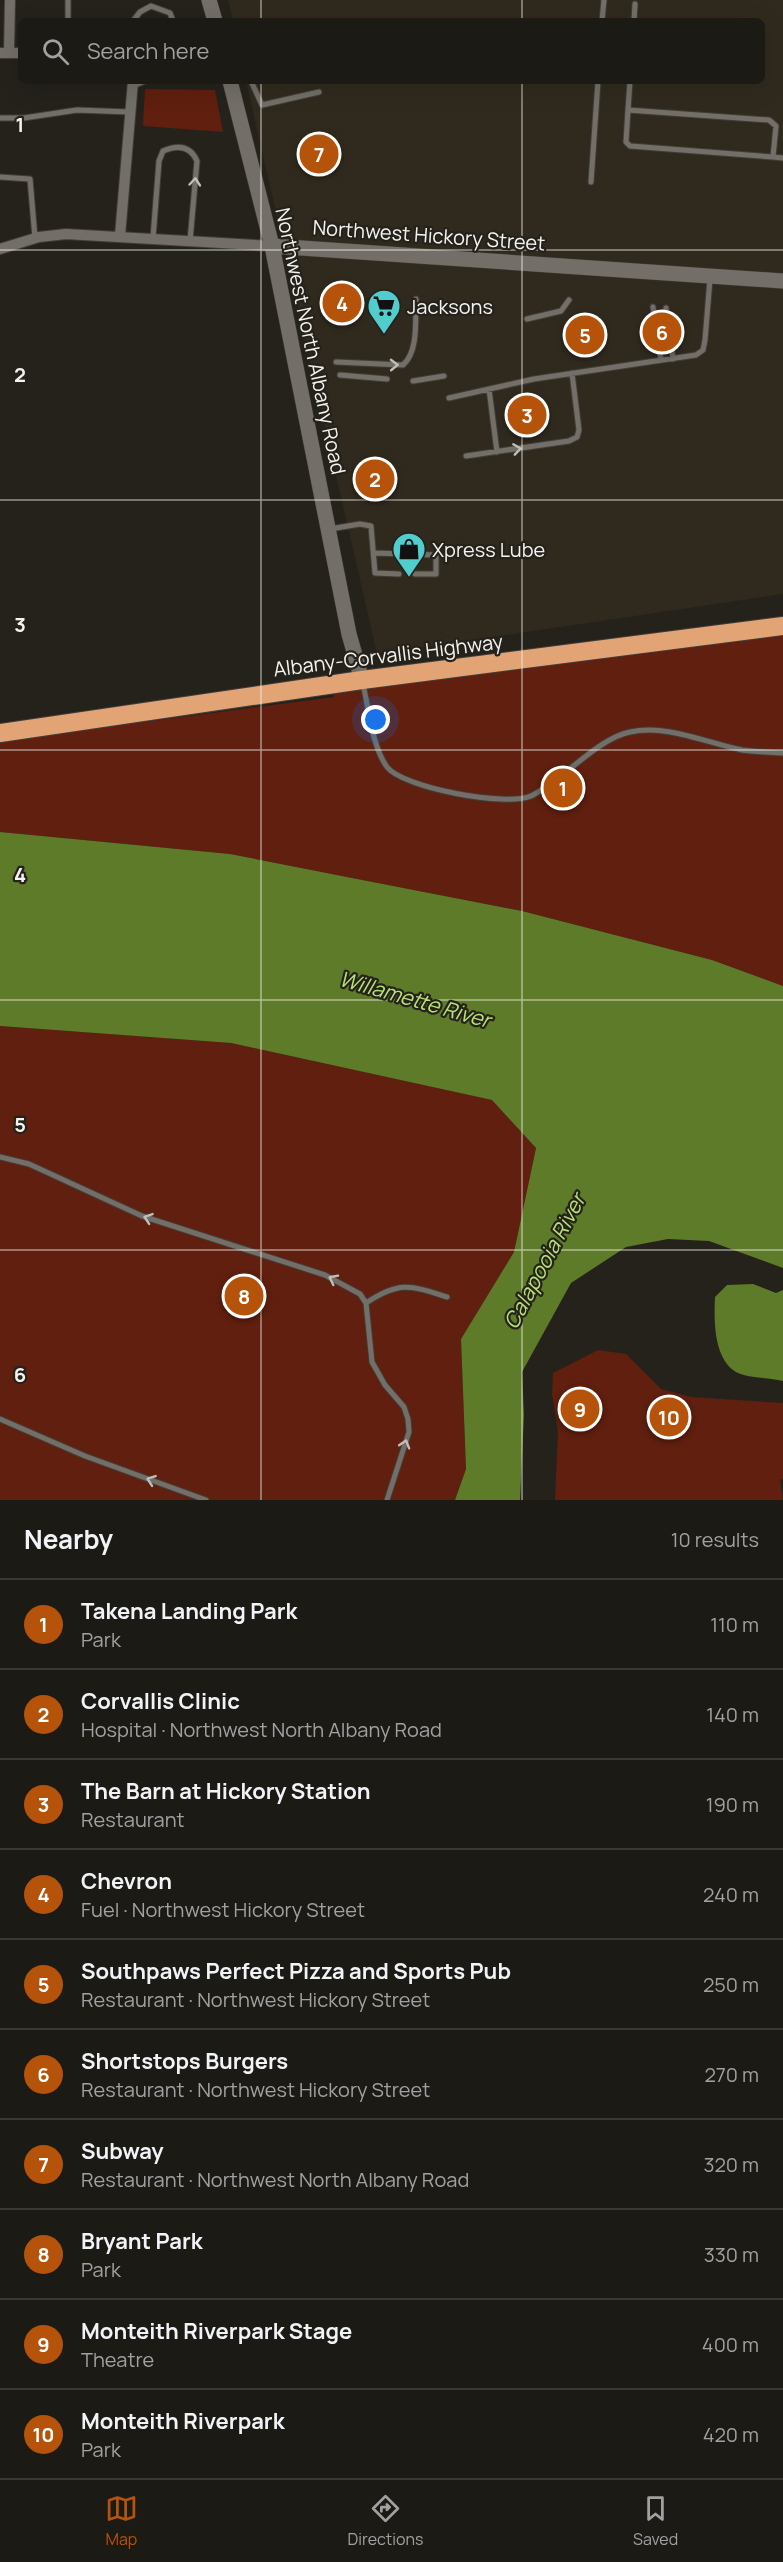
<!DOCTYPE html>
<html lang="en">
<head>
<meta charset="utf-8">
<style>
  body { margin:0; font-family:Manrope,sans-serif; background:#292722; color:#f1f3f6 }
  .you { position:absolute; left:376px; top:720px; width:21px; height:21px; margin:-15px; border:4px solid #fff; border-radius:50%; background:#1a73e8; box-shadow:0 0 0 9px #1a73e833 }
  .badge { display:grid; place-items:center; width:39px; height:39px; border-radius:50%; background:#b45309; color:#fff; font-size:20px; font-weight:700 }
  .pin { position:absolute; translate:-50% -50%; border:3px solid #fff; box-shadow:0 2px 6px #0006 }
  .list { margin:0; padding:0; list-style:none }
  h2 { display:flex; justify-content:space-between; align-items:center; height:78px; margin:0; padding:0 24px; font-size:26px }
  h2 small { font-size:20px; font-weight:400; color:#a0a1a0 }
  .list li { display:grid; grid-template-columns:39px 1fr auto; gap:18px; align-items:center; box-sizing:border-box; height:90px; padding:0 24px; border-top:2px solid #3a3834 }
  .list b { display:block; font-size:22px; white-space:nowrap }
  .list p { margin:0; font-size:20px; white-space:nowrap; color:#a0a1a0 }
  .list em { font-size:20px; font-style:normal; color:#a0a1a0 }
  .icon { flex:none; width:33px; height:33px; fill:none; stroke:currentColor; stroke-width:2; stroke-linecap:round; stroke-linejoin:round }
  .map { position:relative; flex:none; width:783px; height:1500px; overflow:hidden }
  .search { position:absolute; background:#1c1a15; box-shadow:0 6px 24px #0002; left:18px; right:18px; top:18px; height:66px; display:flex; align-items:center; gap:15px; box-sizing:border-box; padding:0 21px; border-radius:9px; color:#a0a1a0; font-size:22px }
  .sheet { height:978px; background:#1c1a15 }
  nav { display:flex; justify-content:space-around; align-items:center; box-sizing:border-box; height:84px; border-top:2px solid #3a3834; background:#1c1a15; font-size:16px; color:#a0a1a0 }
  nav a { display:grid; justify-items:center; gap:3px }
  nav .on { color:#b45309 }
  .map>svg:first-child { display:block }
</style>
</head>
<body>
<div class="map">
<svg width="783" height="1500" viewBox="0 0 783 1500">
  <rect width="100%" height="100%" fill="#25221c"/>
  <!-- built -->
  <path fill="#302a1e" d="M228,0H783V594L377,654L246,81H762V21H233Z"/>
  <!-- green -->
  <path fill="#601f0f" d="M145,89L215,90L223,132L143,126Z
    M783,626V986L712,960L522,911L352,878L230,854L0,832V741L334,697L333,684Z
    M0,1026L231,1043L492,1100L536,1148L514,1252L461,1339L466,1469L455,1500H0Z
    M598,1350L626,1354L661,1389L691,1397L783,1403V1479L780,1480L783,1500H555L558,1432L552,1394L553,1373Z"/>
  <!-- water -->
  <path fill="#5d7b28" d="M0,832L230,854L352,878L522,911L712,960L783,986V1268L709,1241L668,1239L626,1247L571,1283L522,1372L524,1415L520,1500H455L466,1469L461,1339L514,1252L536,1148L492,1100L231,1043L0,1026Z
    M753,1284L776,1293L783,1290V1381C769,1377 749,1379 736,1372C713,1358 714,1319 715,1297L727,1285Z"/>
  <g fill="none" stroke-linecap="round" stroke-linejoin="round">
    <!-- lane casing -->
    <g stroke="#413e39" stroke-width="7">
      <path id="lane" d="M68,0V21
        M133,21L140,12L151,6L170,13L173,21
        M602,21L604,0
        M634,21L635,4
        M251,81L262,105L319,92
        M630,81L628,110L769,120L776,126L773,157L783,158
        M133,86L145,81
        M628,110L626,142L630,146L773,157
        M0,118H24L77,110L130,112
        M0,177L30,179L35,238
        M591,182L598,81
        M153,238L159,161L163,151C177,145 190,145 197,161L190,241
        M653,307L661,360
        M666,308L673,359
        M527,319L561,311L569,300
        M336,362L403,365C419,351 415,319 416,299
        M340,375L387,379
        M413,381L444,376
        M489,389L497,452
        M449,398L534,379L696,355L703,350L705,340L710,279
        M466,456L569,441L577,437L579,430L572,373
        M330,529L360,524L371,526L375,573L399,574
        M374,553L436,555V574H415
        M363,684C369,710 372,746 387,767C403,788 507,807 531,796C562,781 598,738 630,732C667,724 707,743 742,750C755,752 769,752 783,753
        M0,1157L29,1164L142,1216L325,1275L360,1294L366,1303L372,1362L385,1385L404,1407L408,1419L409,1432L387,1500
        M366,1303C399,1281 410,1285 447,1297
        M0,1419L85,1456L206,1500"/>
    </g>
    <!-- street casing -->
    <g stroke="#413e39" stroke-width="12">
      <path id="street" d="M0,53H21
        M9,53L10,0
        M120,236L133,81
        M0,249L39,237L66,234L272,246"/>
    </g>
    <!-- secondary casing -->
    <g stroke="#413e39" stroke-width="16">
      <path id="secondary" d="M209,0L215,21
        M230,81L272,246L349,634L362,680
        M272,246L783,281"/>
    </g>
    <!-- highway casing -->
    <g stroke="#413e39" stroke-width="20">
      <path id="highway" d="M0,733L362,680L783,626"/>
    </g>
    <!-- lane -->
    <use href="#lane" stroke="#736f68" stroke-width="5"/>
    <!-- street -->
    <use href="#street" stroke="#736f68" stroke-width="10"/>
    <!-- secondary -->
    <use href="#secondary" stroke="#736f68" stroke-width="15"/>
    <!-- highway -->
    <use href="#highway" stroke="#e3a475" stroke-width="18"/>
  </g>
  <!-- one-way arrows -->
  <defs><path id="oneway-chevron" d="M-2-3.5L2.5 0L-2 3.5" fill="none" stroke-width="1.6" stroke-linecap="round" stroke-linejoin="round" transform="scale(1.5)"/></defs>
  <g stroke="#c1beb9">
    <use href="#oneway-chevron" transform="translate(195 182) rotate(-85)"/>
    <use href="#oneway-chevron" transform="translate(394 365) rotate(-1)"/>
    <use href="#oneway-chevron" transform="translate(517 449) rotate(-8)"/>
    <use href="#oneway-chevron" transform="translate(148 1218) rotate(-161)"/>
    <use href="#oneway-chevron" transform="translate(333 1279) rotate(-153)"/>
    <use href="#oneway-chevron" transform="translate(405 1444) rotate(-73)"/>
    <use href="#oneway-chevron" transform="translate(151 1480) rotate(-160)"/>
  </g>
  <!-- grid -->
  <path fill="none" stroke="#f5f3ef" stroke-width="1.5" stroke-opacity="0.55" d="M261,0V21M522,0V21M261,81V1500M522,81V1500M0,250H783M0,500H783M0,750H783M0,1000H783M0,1250H783"/>
  <!-- icons -->
  <defs>
    <g id="supermarket-pin" transform="scale(1.725)"><path d="M0 17L-7.5 6A9.5 9.5 0 1 1 7.5 6Z" fill="#52cdce" stroke="#25221c"/><path d="M-6-5.5h2.5l.6 2H6L4.5 2H-2.5L-4.4-4H-6ZM-1.5 3.2a1.3 1.3 0 1 0 .1 0ZM3 3.2a1.3 1.3 0 1 0 .1 0Z" fill="#111"/></g>
    <g id="shop-pin" transform="scale(1.725)"><path d="M0 17L-7.5 6A9.5 9.5 0 1 1 7.5 6Z" fill="#52cdce" stroke="#25221c"/><path d="M-5-2.5h2.3a2.7 3.5 0 0 1 5.4 0H5L5.5 6h-11ZM-1.5-2.5h3a1.5 2.3 0 0 0-3 0Z" fill="#111"/></g>
  </defs>
  <g fill-rule="evenodd">
    <use href="#supermarket-pin" x="384" y="306"/>
    <use href="#shop-pin" x="409" y="549"/>
  </g>
  <g text-anchor="middle" dominant-baseline="central" stroke-width="4.5" stroke-linejoin="round" paint-order="stroke">
    <!-- street labels -->
    <g font-size="20" fill="#f5f3ef" stroke="#25221c">
      <text transform="translate(429 235) rotate(4)">Northwest Hickory Street</text>
      <text transform="translate(311 341) rotate(78)">Northwest North Albany Road</text>
      <text transform="translate(388 655) rotate(-7)">Albany-Corvallis Highway</text>
    </g>
    <!-- poi labels -->
    <g font-size="20" fill="#f5f3ef" stroke="#25221c" text-anchor="start">
      <text x="407" y="306">Jacksons</text>
      <text x="432" y="549">Xpress Lube</text>
    </g>
    <!-- water labels -->
    <g font-size="21" font-style="italic" fill="#b7e274" stroke="#25221c">
      <text transform="translate(415 999) rotate(16)">Willamette River</text>
      <text transform="translate(544 1261) rotate(-62)">Calapooia River</text>
    </g>
  </g>
  <g font-size="20" text-anchor="middle" font-weight="bold" fill="#f5f3ef" stroke="#25221c" stroke-width="4.5" stroke-linejoin="round" paint-order="stroke">
    <text x="20" y="132">1</text>
    <text x="20" y="382">2</text>
    <text x="20" y="632">3</text>
    <text x="20" y="882">4</text>
    <text x="20" y="1132">5</text>
    <text x="20" y="1382">6</text>
  </g>
</svg>
<div class="you"></div>
<div class="pin badge" style="left:563px;top:788px">1</div>
<div class="pin badge" style="left:375px;top:479px">2</div>
<div class="pin badge" style="left:527px;top:415px">3</div>
<div class="pin badge" style="left:342px;top:303px">4</div>
<div class="pin badge" style="left:585px;top:335px">5</div>
<div class="pin badge" style="left:662px;top:332px">6</div>
<div class="pin badge" style="left:319px;top:154px">7</div>
<div class="pin badge" style="left:244px;top:1296px">8</div>
<div class="pin badge" style="left:580px;top:1409px">9</div>
<div class="pin badge" style="left:669px;top:1417px">10</div>
<div class="search"><svg class="icon" aria-label="search" viewBox="0 0 24 24"><circle cx="10" cy="10" r="6"/><path d="M15 15l6 6"/></svg>Search here</div>
</div>
<section class="sheet">
<h2>Nearby<small>10 results</small></h2>
<ul class="list">
<li><span class="badge">1</span><div><b>Takena Landing Park</b><p>Park</p></div><em>110 m</em></li>
<li><span class="badge">2</span><div><b>Corvallis Clinic</b><p>Hospital · Northwest North Albany Road</p></div><em>140 m</em></li>
<li><span class="badge">3</span><div><b>The Barn at Hickory Station</b><p>Restaurant</p></div><em>190 m</em></li>
<li><span class="badge">4</span><div><b>Chevron</b><p>Fuel · Northwest Hickory Street</p></div><em>240 m</em></li>
<li><span class="badge">5</span><div><b>Southpaws Perfect Pizza and Sports Pub</b><p>Restaurant · Northwest Hickory Street</p></div><em>250 m</em></li>
<li><span class="badge">6</span><div><b>Shortstops Burgers</b><p>Restaurant · Northwest Hickory Street</p></div><em>270 m</em></li>
<li><span class="badge">7</span><div><b>Subway</b><p>Restaurant · Northwest North Albany Road</p></div><em>320 m</em></li>
<li><span class="badge">8</span><div><b>Bryant Park</b><p>Park</p></div><em>330 m</em></li>
<li><span class="badge">9</span><div><b>Monteith Riverpark Stage</b><p>Theatre</p></div><em>400 m</em></li>
<li><span class="badge">10</span><div><b>Monteith Riverpark</b><p>Park</p></div><em>420 m</em></li>
</ul>
</section>
<nav>
<a class="on"><svg class="icon" aria-label="map" viewBox="0 0 24 24"><path d="M3 6l6-2 6 2 6-2v14l-6 2-6-2-6 2zM9 4v14M15 6v14"/></svg>Map</a>
<a><svg class="icon" aria-label="directions" viewBox="0 0 24 24"><path d="M12 3l9 9-9 9-9-9zM9 14v-3h6M13 9l2 2-2 2"/></svg>Directions</a>
<a><svg class="icon" aria-label="saved" viewBox="0 0 24 24"><path d="M7 4h10v16l-5-4-5 4z"/></svg>Saved</a>
</nav>
</body>
</html>
